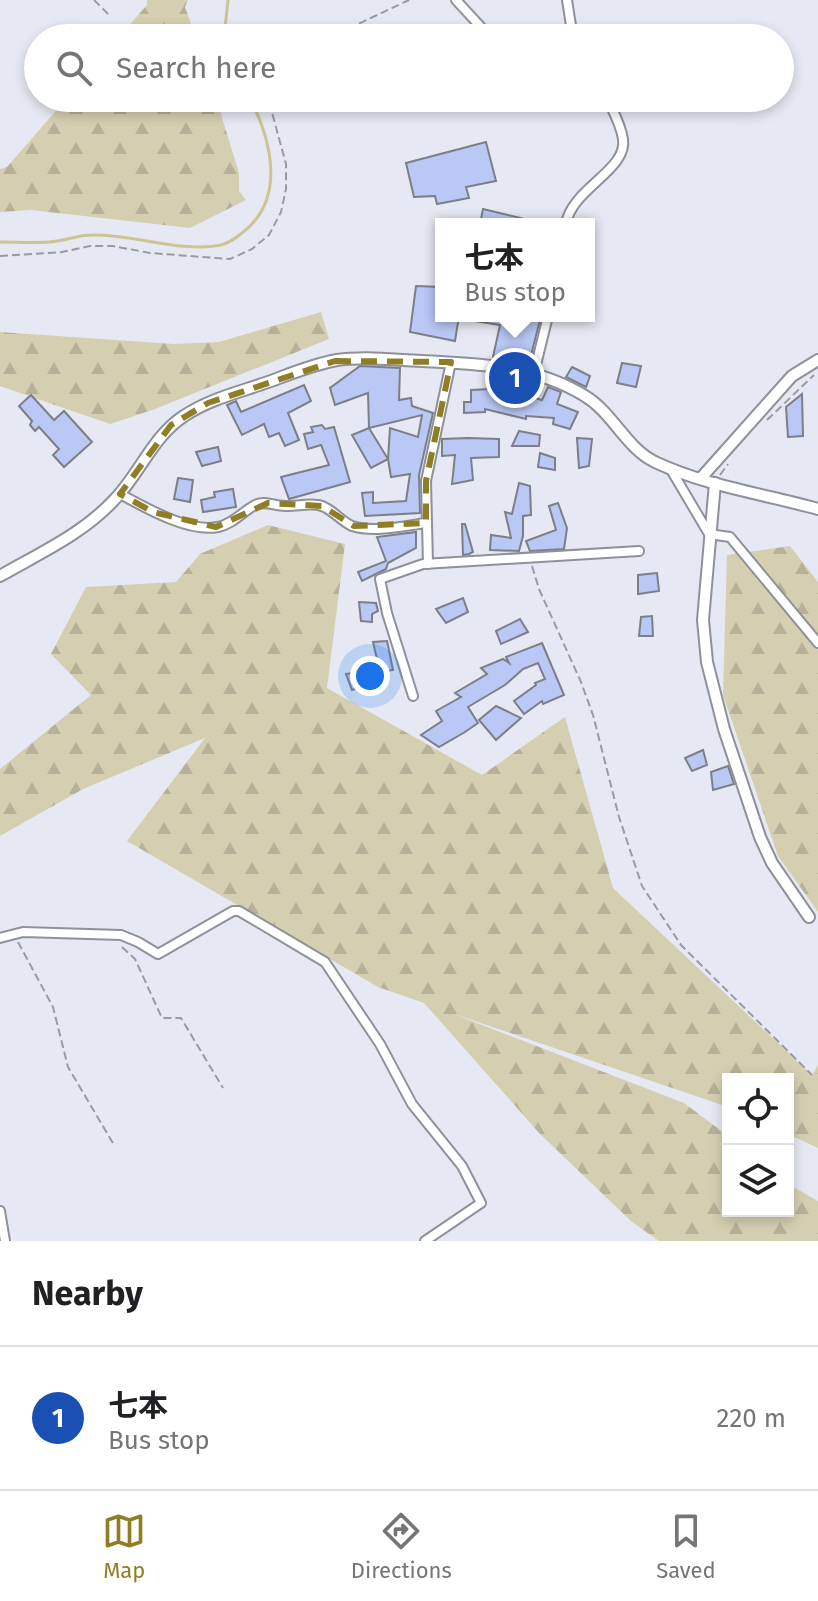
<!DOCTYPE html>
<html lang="en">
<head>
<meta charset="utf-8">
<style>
  :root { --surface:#fff; --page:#f2f2f2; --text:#202124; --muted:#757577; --line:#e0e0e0; --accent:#8f7e24 }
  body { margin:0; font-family:"Fira Sans","Noto Sans JP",sans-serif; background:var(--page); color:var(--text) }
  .controls { position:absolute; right:24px; bottom:24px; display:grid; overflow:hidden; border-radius:0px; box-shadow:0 4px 12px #0003 }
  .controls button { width:72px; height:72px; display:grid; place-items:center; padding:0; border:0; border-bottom:2px solid var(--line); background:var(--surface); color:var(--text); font:40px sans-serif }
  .you { position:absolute; left:370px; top:676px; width:28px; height:28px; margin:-20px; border:6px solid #fff; border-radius:50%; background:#1a73e8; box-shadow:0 0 0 12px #1a73e833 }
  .badge { display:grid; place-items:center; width:52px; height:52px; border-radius:50%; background:var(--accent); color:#fff; font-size:26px; font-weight:700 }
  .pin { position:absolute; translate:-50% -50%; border:4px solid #fff; box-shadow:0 2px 8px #0006 }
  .popup { position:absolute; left:435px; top:218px; width:160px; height:104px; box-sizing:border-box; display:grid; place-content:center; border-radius:0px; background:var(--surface); filter:drop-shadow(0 2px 6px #0005); font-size:26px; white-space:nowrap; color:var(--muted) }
  .popup b { font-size:30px; color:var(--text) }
  .popup::after { content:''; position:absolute; left:50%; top:100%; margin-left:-16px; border:16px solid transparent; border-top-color:var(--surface) }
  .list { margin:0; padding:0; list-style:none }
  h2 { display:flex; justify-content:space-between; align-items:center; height:104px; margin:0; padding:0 32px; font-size:34px }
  h2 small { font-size:26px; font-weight:400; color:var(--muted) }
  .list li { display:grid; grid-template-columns:52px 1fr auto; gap:24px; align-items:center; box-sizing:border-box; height:144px; padding:0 32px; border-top:2px solid var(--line) }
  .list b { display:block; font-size:30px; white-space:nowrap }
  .list p { margin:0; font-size:26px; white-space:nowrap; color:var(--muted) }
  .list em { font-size:26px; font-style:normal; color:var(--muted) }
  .icon { flex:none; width:44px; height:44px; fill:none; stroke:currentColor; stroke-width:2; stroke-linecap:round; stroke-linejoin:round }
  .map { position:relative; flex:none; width:818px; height:1241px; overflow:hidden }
  .search { position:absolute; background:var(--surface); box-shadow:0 4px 12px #0003; left:24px; right:24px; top:24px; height:88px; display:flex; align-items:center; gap:20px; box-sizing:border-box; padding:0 28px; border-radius:44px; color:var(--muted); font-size:30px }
  .sheet { height:248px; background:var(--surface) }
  nav { display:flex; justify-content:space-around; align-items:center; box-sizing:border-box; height:112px; border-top:2px solid var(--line); background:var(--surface); font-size:22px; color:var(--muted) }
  nav a { display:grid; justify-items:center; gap:4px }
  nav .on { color:var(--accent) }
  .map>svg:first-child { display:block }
</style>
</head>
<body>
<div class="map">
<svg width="818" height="1241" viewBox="0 0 818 1241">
  <defs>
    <pattern id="forest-firs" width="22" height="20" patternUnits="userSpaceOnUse" patternTransform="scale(2)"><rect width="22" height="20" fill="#d5cfb2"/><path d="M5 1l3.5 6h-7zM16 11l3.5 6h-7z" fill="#b7b199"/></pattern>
  </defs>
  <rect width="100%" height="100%" fill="#e6e9f3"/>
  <g fill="url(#forest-firs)">
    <polygon points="147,0 188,0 185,7 196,38 118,38 147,5"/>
    <polygon points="67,98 216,98 239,173 239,191 246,200 190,228 31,210 0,212 0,169 7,167"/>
    <polygon points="321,312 329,339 155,409 110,424 0,386 0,332 174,344 219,342"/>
    <polygon points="268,525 345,544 327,688 482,775 565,717 613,888 812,1075 818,1065 818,1148 788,1134 788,1079 728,1079 728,1107 451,1013 684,1103 724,1133 728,1130 728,1211 788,1211 788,1184 818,1201 818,1241 659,1241 632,1222 540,1134 424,1003 378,987 127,841 205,738 83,789 0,836 0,769 91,695 51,654 86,587 176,582 200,554"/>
    <polygon points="790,546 818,582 818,912 778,856 723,695 727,555"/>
  </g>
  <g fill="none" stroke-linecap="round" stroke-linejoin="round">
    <g stroke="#cdc493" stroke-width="3">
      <polyline points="224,38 228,0"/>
      <path d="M 0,242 C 16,242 33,243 49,242 C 64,241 78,235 92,235 C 133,234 181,253 221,245 C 229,243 236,238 242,233 C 287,199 271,140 250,98"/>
    </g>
  </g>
  <g fill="#b9c8f5" stroke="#7c7f87" stroke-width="2">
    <polygon points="486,142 496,181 466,187 469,198 437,204 435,196 414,197 406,163"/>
    <polygon points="483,209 533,221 533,224 480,224"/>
    <polygon points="416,286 441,287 441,316 459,316 455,341 410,332"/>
    <polygon points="474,316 502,316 520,322 521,316 541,316 529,363 493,357 500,325 474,321"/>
    <polygon points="622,363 641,366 636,387 617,383"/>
    <polygon points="360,366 400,368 399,400 411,398 412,406 433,413 419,475 420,513 365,516 362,493 373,492 373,503 406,501 410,474 391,477 388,459 390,428 418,437 422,415 369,428 368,393 335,405 330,388"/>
    <polygon points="572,367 590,376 586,387 566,377"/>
    <polygon points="304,385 311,401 288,413 299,440 285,446 279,433 269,437 264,424 242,435 227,405 236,401 241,412"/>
    <polygon points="492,386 542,400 548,387 561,392 557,404 578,412 570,429 553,424 554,418 526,416 526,419 485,409 485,412 464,413 464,402 471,402 471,390 491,389"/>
    <polygon points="802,394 803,436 788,437 786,407"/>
    <polygon points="31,395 54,420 64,411 92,442 64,467 53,455 59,449 39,427 35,431 30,425 32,421 19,406"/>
    <polygon points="322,425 325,429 334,427 350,482 289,499 281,477 329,465 321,445 308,449 304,434 313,432 311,427"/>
    <polygon points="369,428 388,459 371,468 352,435"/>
    <polygon points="519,431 540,435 539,446 512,446"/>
    <polygon points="468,438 499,439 499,457 471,458 473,480 452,484 455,455 442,456 442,439"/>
    <polygon points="577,438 592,439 589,466 579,468"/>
    <polygon points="218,447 221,461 202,466 196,452"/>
    <polygon points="540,453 555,458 555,470 538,467"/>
    <polygon points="178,478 193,480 190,502 174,499"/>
    <polygon points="519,483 530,486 531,515 523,516 523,536 519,551 490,550 491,535 511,538 505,512 512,514"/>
    <polygon points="233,489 236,507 203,512 201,500 215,497 214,492"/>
    <polygon points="558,503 567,528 564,549 530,551 526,541 556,530 549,506"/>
    <polygon points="462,524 465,524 473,552 469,554 463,555"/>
    <polygon points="416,532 416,548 388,563 386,569 362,581 358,572 386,561 377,537"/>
    <polygon points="657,573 659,591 638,594 638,575"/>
    <polygon points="463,598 468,612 446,623 436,609"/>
    <polygon points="359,602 376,603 378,611 372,614 372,622 361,621"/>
    <polygon points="652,616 653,636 639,636 641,617"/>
    <polygon points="520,619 528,632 501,644 496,631"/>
    <polygon points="387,641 393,670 380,672 373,642"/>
    <polygon points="542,643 564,695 543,704 542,701 524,714 514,701 536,685 535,683 545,679 538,663 523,669 505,685 468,707 478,723 465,732 439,747 421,735 442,721 436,711 461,697 455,693 487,674 481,668 503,659 509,663 506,657"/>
    <polygon points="376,669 379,682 352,690 346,674"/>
    <polygon points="496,706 521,718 496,740 479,720"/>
    <polygon points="703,750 707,765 692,771 685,758"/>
    <polygon points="728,766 734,784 713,790 711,772"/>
  </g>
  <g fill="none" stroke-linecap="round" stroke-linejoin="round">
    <g stroke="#8e9199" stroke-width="12">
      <g id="minor">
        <polyline points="456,0 491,38"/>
        <polyline points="567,0 573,38"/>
        <path d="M 566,224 C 571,189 628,170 623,139 C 621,125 613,111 607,98"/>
        <polyline points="534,373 548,316"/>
        <polyline points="670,468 709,534 730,537 818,643"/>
        <path d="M 120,494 C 144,507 189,533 218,527 C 233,524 242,512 255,505 C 265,500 274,506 285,506 C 296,507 311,502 322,506 C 333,510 341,521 352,526 C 375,533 403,526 426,523"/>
        <polyline points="428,564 426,481 451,362"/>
        <polyline points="413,696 387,613 380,579 423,564 639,551"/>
        <polyline points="0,938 23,932 121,935 138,942 158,954 233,911 239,911 325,962 380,1044 412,1104 462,1166 481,1203 425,1241"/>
        <polyline points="0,1211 5,1241"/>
      </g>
    </g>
    <g stroke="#8e9199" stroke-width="14">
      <g id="tertiary">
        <polyline points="701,478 792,376 818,360"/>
        <polyline points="715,483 703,620 707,662 724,729 760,837 772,863 809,917"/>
        <path d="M 0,576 C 40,553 83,534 115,499 C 140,473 153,436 184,416 C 209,399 240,392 268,382 C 290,374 314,364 337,360 C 365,356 394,360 422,361 C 479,364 535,365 585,396 C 613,413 626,448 655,462 C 706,486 764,494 818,509"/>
      </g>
    </g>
    <g stroke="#999ba2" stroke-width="2" stroke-dasharray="8 4" stroke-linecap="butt">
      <polyline points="94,0 109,15"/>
      <polyline points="340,38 356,25 409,0"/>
      <polyline points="0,256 62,252 90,246 113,246 150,253 230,259 252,249 269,235 281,212 286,189 286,164 268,98"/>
      <polyline points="767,420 814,375"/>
      <polyline points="720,475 728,464"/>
      <polyline points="532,566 539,589 581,682 593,715 619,817 642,886 681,945 812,1075"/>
      <polyline points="18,942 53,1007 68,1067 114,1145"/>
      <polyline points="122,947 135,959 162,1018 181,1018 223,1088"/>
    </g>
    <use href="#minor" stroke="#fff" stroke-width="8"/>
    <use href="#tertiary" stroke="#fff" stroke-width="10"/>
  </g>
  <path fill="none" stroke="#8f7e24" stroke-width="6" stroke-dasharray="16 10" stroke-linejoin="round" d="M 335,361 L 451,362 L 426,481 L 426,523 L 354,526 L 322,506 L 268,503 L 216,527 L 153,512 L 120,494 L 171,425 L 208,403 Z"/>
</svg>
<div class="controls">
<button><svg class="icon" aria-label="locate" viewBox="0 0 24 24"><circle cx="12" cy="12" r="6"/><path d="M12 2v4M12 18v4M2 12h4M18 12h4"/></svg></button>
<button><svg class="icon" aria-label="layers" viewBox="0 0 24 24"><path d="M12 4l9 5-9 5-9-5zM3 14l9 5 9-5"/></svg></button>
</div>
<div class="you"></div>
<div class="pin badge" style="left:515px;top:378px;background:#1a4fb4">1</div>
<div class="popup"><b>七本</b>Bus stop</div>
<div class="search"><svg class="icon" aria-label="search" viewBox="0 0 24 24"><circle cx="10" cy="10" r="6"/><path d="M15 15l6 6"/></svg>Search here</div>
</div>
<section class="sheet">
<h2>Nearby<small></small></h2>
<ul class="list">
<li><span class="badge" style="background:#1a4fb4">1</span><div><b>七本</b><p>Bus stop</p></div><em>220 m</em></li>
</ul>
</section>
<nav>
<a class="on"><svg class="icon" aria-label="map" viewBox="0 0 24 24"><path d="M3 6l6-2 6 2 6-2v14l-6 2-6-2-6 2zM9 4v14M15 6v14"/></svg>Map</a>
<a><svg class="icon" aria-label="directions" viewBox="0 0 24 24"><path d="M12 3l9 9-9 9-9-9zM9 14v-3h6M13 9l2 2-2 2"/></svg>Directions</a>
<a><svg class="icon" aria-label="saved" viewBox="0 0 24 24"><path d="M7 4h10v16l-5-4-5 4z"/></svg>Saved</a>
</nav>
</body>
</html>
